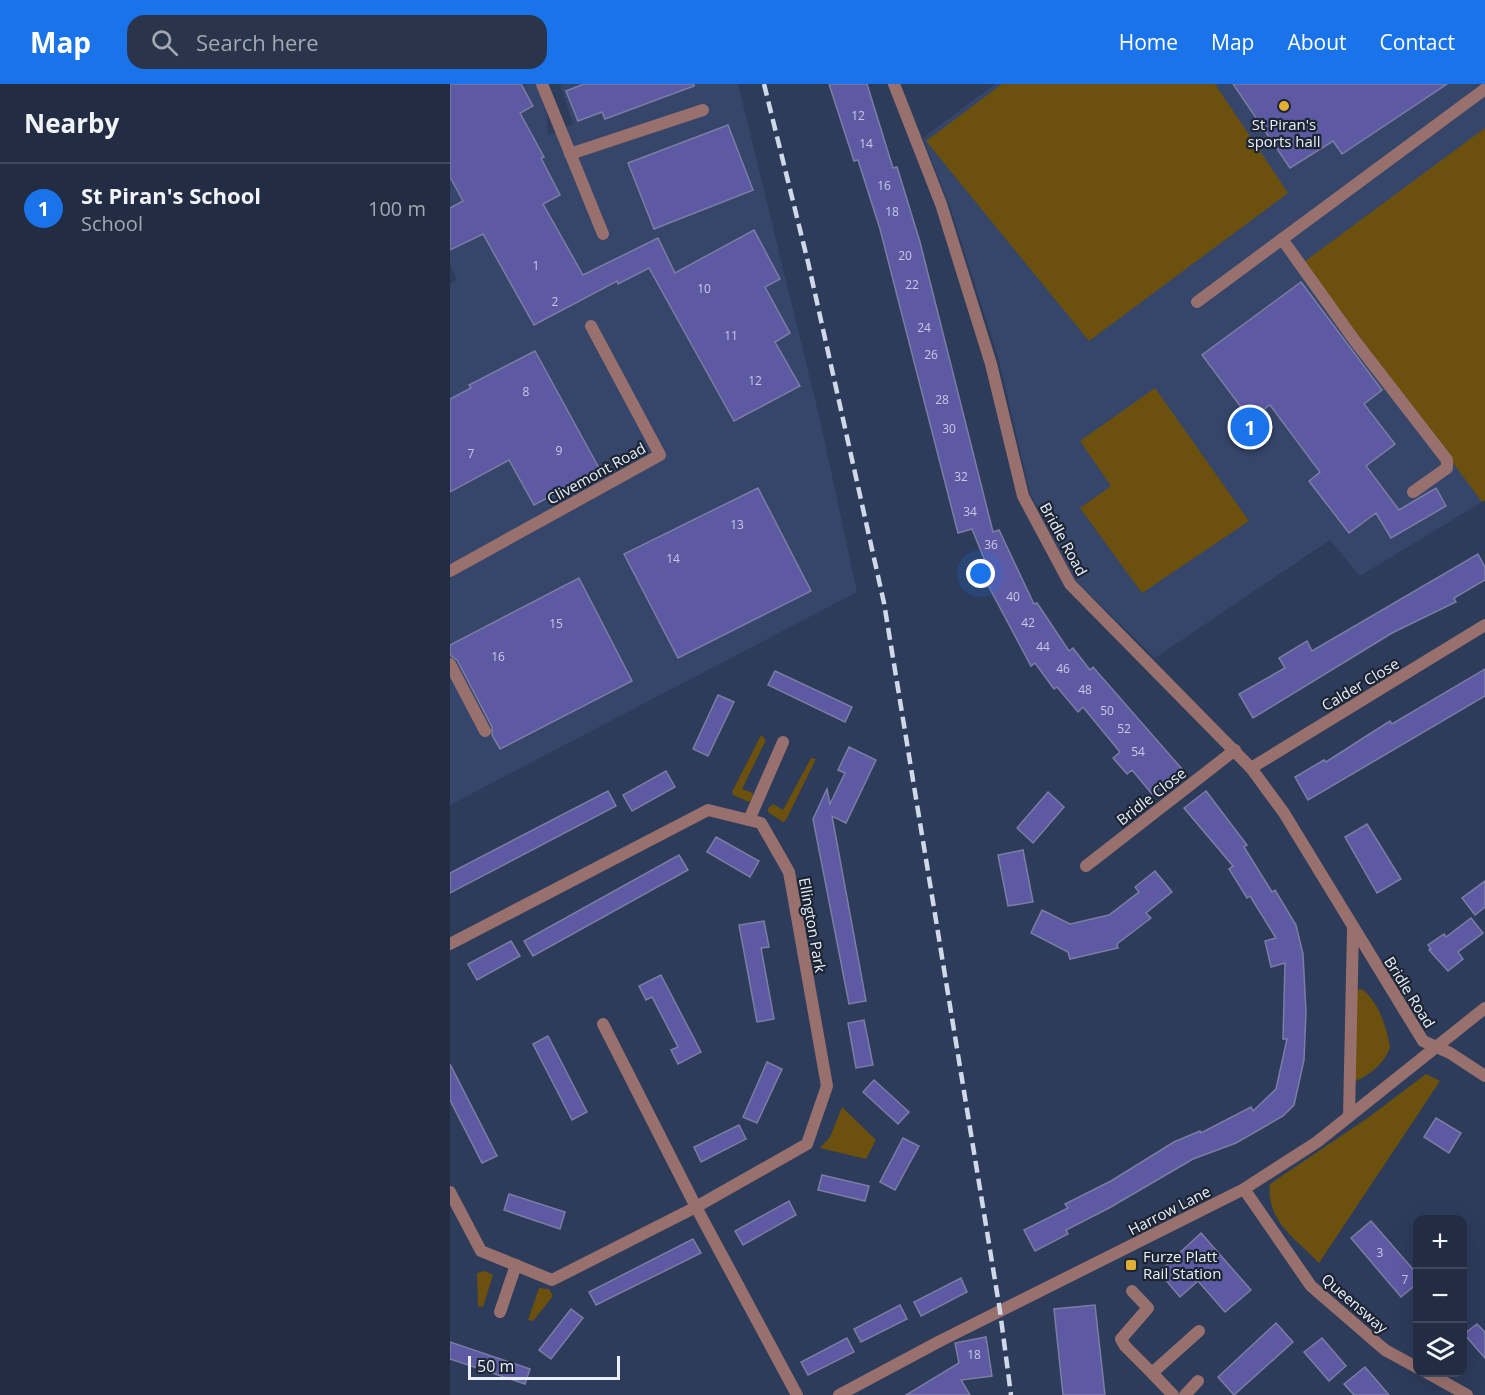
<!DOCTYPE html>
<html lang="en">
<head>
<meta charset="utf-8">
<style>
  :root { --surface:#222d44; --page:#2a354b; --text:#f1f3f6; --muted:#a2a8b2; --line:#3f495d; --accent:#1a73e8 }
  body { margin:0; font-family:"Open Sans",sans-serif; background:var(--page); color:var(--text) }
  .controls { position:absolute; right:18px; bottom:18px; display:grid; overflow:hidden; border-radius:12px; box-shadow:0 6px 24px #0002 }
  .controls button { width:54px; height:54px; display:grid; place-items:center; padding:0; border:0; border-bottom:2px solid var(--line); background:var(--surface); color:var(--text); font:30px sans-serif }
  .scale { position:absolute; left:18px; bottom:15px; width:152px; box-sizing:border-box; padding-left:6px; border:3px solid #eaf0fc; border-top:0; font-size:16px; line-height:21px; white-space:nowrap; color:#eaf0fc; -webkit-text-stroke:4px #1d2432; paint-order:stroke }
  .you { position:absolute; left:531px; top:490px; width:21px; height:21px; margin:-15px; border:4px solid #fff; border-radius:50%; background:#1a73e8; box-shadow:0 0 0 9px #1a73e833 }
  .badge { display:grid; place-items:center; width:39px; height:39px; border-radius:50%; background:var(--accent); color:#fff; font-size:20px; font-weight:700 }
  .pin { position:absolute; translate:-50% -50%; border:3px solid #fff; box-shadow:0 2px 6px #0006 }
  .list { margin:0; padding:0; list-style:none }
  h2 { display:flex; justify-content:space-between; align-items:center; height:78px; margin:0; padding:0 24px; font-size:26px }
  h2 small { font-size:20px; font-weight:400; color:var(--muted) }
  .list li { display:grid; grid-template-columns:39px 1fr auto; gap:18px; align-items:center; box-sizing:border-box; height:90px; padding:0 24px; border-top:2px solid var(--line) }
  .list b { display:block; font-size:22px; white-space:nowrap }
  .list p { margin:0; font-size:20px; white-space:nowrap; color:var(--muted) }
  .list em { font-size:20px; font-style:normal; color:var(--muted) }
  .icon { flex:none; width:33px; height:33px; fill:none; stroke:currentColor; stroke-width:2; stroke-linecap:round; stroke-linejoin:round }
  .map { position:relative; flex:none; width:1035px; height:1311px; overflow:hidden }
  header { display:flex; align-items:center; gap:36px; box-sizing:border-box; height:84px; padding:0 30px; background:var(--accent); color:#fff }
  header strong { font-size:28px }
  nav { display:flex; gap:33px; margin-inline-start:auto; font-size:21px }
  .search { width:420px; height:54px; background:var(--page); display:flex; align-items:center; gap:15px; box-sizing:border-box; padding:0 21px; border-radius:18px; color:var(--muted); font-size:22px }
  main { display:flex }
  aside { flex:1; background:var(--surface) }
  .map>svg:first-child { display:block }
</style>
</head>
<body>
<header>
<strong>Map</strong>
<div class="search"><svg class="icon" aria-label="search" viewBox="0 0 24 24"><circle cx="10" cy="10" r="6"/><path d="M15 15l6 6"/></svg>Search here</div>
<nav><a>Home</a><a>Map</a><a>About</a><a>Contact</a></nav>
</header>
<main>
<aside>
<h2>Nearby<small></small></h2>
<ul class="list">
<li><span class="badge">1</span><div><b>St Piran's School</b><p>School</p></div><em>100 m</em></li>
</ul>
</aside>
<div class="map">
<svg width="1035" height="1311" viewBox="0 0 1035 1311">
  <rect width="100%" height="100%" fill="#2d3c5b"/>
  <g fill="#36466b">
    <polygon points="0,0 88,0 96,21 98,51 123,40 110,0 288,0 370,336 407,508 0,721 0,200 7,195 0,181"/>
    <polygon points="545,0 1035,0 1035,416 910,492 880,456 705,574 625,496 580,409 549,276 500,123 473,54"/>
  </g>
  <g fill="#6b500e">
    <polygon points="552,0 765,0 838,109 639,257 476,57"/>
    <polygon points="1035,44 1035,416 1032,418 854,178"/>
    <polygon points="705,304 799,437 692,509 630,424 661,402 630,357"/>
    <polygon points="311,651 316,656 292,705 303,709 302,715 299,718 283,711 282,708"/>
    <polygon points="361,674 366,675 336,736 333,738 318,728 318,724 323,720 333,726"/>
    <path d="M 912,905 C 929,919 936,941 940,963 C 936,978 917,994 902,998 L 904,907 Z"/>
    <path d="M 976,990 L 990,997 L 869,1179 C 845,1154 816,1137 820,1100 L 919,1033 Z"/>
    <polygon points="392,1023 426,1056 416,1075 370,1064 380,1053"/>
    <polygon points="35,1187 43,1191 33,1223 28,1222 27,1189"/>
    <polygon points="89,1204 99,1205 103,1212 83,1237 78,1236"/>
  </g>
  <g fill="#5d59a3" stroke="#7c7da3" stroke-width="1.5">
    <polygon points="0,0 71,0 83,22 70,29 94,73 91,74 110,111 93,120 133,191 208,154 225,189 304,146 330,195 315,203 340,249 325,258 350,302 284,337 199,184 168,200 167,197 84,241 33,150 0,166 0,124 13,117 0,93"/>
    <polygon points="134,0 244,0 244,2 155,35 152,28 128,37 116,7"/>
    <polygon points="379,0 417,0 443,84 447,83 470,158 543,448 549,446 584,520 587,519 619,567 623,564 640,586 643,583 732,685 702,710 682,686 677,690 663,674 670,668 633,623 628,628 607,603 604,605 585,579 581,582 530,486 537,482 522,445 508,449 430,145 408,76 404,77"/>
    <polygon points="783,0 997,0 892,70 883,57 840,84"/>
    <polygon points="278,41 303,106 204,145 178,79"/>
    <polygon points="851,198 932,306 914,320 945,360 916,382 949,426 986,404 996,422 941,454 926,429 899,449 859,397 870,388 820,321 800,335 752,271"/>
    <polygon points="85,267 150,386 84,421 59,376 0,408 0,315 21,304 19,301"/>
    <polygon points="308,404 361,507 228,574 174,470"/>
    <polygon points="1028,470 1035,483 1035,496 1004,514 1006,518 942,549 803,634 789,610 835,584 829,574 857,557 862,567"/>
    <polygon points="129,494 182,597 50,665 42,651 42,643 7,576 0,571 0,561"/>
    <polygon points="1035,585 1035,612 858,716 845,693 874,676 876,678 918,651 940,637 942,640"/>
    <polygon points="325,587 402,623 395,638 318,601"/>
    <polygon points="268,611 284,618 258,672 243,665"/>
    <polygon points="399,663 426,676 396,739 382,732 416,917 399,920 363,735 377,705 380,720 395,689 388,686"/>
    <polygon points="216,687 225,703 182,727 173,711"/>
    <polygon points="158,707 166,722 0,809 0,789"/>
    <polygon points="756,707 797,761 794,763 822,808 825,806 846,841 853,870 856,928 854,976 844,1021 833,1032 786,1059 743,1075 659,1124 616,1146 618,1150 585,1167 574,1146 618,1124 615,1120 661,1097 724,1058 750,1047 751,1049 801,1023 803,1027 826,1005 837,955 833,955 835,879 821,883 815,857 826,854 800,812 797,814 779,785 783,782 734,724"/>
    <polygon points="598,708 614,723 583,759 567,744"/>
    <polygon points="917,740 951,795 927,809 895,753"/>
    <polygon points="266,753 309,777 300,793 257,768"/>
    <polygon points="573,766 583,818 558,822 548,771"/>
    <polygon points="229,771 238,786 83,872 74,857"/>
    <polygon points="705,787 722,808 696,829 701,834 667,860 668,864 620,875 618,868 581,849 592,826 620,840 659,831 689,808 685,803"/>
    <polygon points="1035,797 1035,823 1025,831 1012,814"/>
    <polygon points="1021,834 1033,849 1008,868 1013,875 998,887 979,866 981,865 978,861 994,850 996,853"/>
    <polygon points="314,837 319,863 311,864 324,935 307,938 289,841"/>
    <polygon points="61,857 70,872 27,896 18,880"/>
    <polygon points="211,891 251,968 228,980 221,966 228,963 202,913 196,916 189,902"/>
    <polygon points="414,936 423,981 406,984 398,939"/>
    <polygon points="98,952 137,1028 122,1036 83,960"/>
    <polygon points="317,978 332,985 307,1039 293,1033"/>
    <polygon points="0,980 47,1072 32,1079 0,1016"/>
    <polygon points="424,996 459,1028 448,1040 413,1008"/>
    <polygon points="986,1034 1011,1049 999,1069 974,1053"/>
    <polygon points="289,1041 296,1055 251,1078 244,1063"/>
    <polygon points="453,1054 469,1062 445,1106 430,1098"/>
    <polygon points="372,1091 419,1102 415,1117 368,1106"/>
    <polygon points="59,1110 115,1128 110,1145 54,1126"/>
    <polygon points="339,1117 346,1131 293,1161 285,1147"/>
    <polygon points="921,1137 968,1191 968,1199 951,1213 901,1154"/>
    <polygon points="751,1149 801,1206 775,1228 748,1197 730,1213 709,1188"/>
    <polygon points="243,1155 251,1169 146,1221 139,1208"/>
    <polygon points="511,1194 517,1208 471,1232 464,1218"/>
    <polygon points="450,1221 457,1235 411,1258 404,1245"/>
    <polygon points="645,1221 655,1311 613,1311 604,1225"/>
    <polygon points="121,1225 133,1234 101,1275 89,1266"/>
    <polygon points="826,1239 843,1258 784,1311 768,1293"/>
    <polygon points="1027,1240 1035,1248 1035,1274 1014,1250"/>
    <polygon points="536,1253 542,1292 511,1296 520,1311 456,1311 509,1279 505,1259"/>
    <polygon points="397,1254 404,1268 358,1291 351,1278"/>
    <polygon points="872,1254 896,1282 879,1297 854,1268"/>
    <polygon points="0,1258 80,1285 75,1300 0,1275"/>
    <polygon points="915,1283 939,1311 904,1311 894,1300"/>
  </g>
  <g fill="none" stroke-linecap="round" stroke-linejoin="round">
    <g stroke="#98706d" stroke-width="12">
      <polyline points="92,0 153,150"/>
      <polyline points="120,70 253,26"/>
      <polyline points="832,155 905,257 997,376 997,384 963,408"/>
      <polyline points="747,218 1035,5"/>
      <polyline points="0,487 210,371 141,242"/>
      <polyline points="0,580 35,647"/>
      <polyline points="299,736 333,658"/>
      <polyline points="682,1207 698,1224 671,1255 675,1262 702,1289"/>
      <polyline points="723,1311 702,1289 749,1247"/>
      <polyline points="735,1311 748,1297"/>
    </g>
    <g stroke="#98706d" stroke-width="12">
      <polyline points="444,0 491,120 541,280 573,412 620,500 801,684 834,729 973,957 1000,969 1035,992"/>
      <polyline points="801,684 1035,541"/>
      <polyline points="636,782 785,666"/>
      <polyline points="0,860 258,726 311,739 339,788 377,1002 357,1060 246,1123 102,1196 31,1167 0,1108"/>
      <polyline points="153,940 246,1123 347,1311"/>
      <polyline points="899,1032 903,845"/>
      <polyline points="794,1105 861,1202 935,1266 968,1284"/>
      <polyline points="50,1228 66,1181"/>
      <polyline points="976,1288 1017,1311"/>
      <polyline points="389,1311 490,1257 794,1105 867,1058 1035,924"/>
    </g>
    <polyline stroke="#d1d8e7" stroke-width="4.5" stroke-dasharray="12 6" stroke-linecap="butt" points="314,0 358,178 434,519 550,1227 561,1311"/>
  </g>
  <g fill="#e2ae34" stroke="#1d2432" stroke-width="2">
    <circle cx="834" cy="22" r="6"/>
    <rect x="675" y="1175" width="12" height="12" rx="3"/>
  </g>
  <g text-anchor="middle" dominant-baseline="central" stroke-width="4.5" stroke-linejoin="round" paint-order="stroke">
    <g font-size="12" fill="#c7cae6">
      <text x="408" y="31">12</text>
      <text x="416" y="59">14</text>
      <text x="434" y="101">16</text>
      <text x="442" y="127">18</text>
      <text x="455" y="171">20</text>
      <text x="86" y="181">1</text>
      <text x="462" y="200">22</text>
      <text x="254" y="204">10</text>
      <text x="105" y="217">2</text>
      <text x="474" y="243">24</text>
      <text x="281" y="251">11</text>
      <text x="481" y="270">26</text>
      <text x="305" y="296">12</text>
      <text x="76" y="307">8</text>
      <text x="492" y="315">28</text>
      <text x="499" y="344">30</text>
      <text x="109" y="366">9</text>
      <text x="21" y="369">7</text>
      <text x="511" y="392">32</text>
      <text x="520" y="427">34</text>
      <text x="287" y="440">13</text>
      <text x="541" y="460">36</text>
      <text x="223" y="474">14</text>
      <text x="563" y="512">40</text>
      <text x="578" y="538">42</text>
      <text x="106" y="539">15</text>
      <text x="593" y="562">44</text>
      <text x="48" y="572">16</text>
      <text x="613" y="584">46</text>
      <text x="635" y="605">48</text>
      <text x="657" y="626">50</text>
      <text x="674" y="644">52</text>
      <text x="688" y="667">54</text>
      <text x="930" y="1168">3</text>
      <text x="955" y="1195">7</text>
      <text x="524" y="1270">18</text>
    </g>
    <g font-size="15" fill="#eaf0fc" stroke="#1d2432">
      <text x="834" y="40">St Piran's<tspan x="834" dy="17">sports hall</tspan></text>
      <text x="693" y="1172" text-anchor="start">Furze Platt<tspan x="693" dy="17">Rail Station</tspan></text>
    </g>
    <g font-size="15" fill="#eaf0fc" stroke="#1d2432">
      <text transform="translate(146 389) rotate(-29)">Clivemont Road</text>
      <text transform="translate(614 455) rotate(61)">Bridle Road</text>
      <text transform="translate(910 600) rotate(-31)">Calder Close</text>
      <text transform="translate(701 712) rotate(-38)">Bridle Close</text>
      <text transform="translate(363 841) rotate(80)">Ellington Park</text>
      <text transform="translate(960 908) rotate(58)">Bridle Road</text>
      <text transform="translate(719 1126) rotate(-27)">Harrow Lane</text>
      <text transform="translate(905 1219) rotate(41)">Queensway</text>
    </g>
  </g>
</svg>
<div class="controls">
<button>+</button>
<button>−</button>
<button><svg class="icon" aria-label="layers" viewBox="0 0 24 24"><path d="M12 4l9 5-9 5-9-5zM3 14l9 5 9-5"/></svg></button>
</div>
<div class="scale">50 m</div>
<div class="you"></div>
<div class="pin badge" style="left:800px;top:343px">1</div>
</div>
</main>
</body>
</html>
